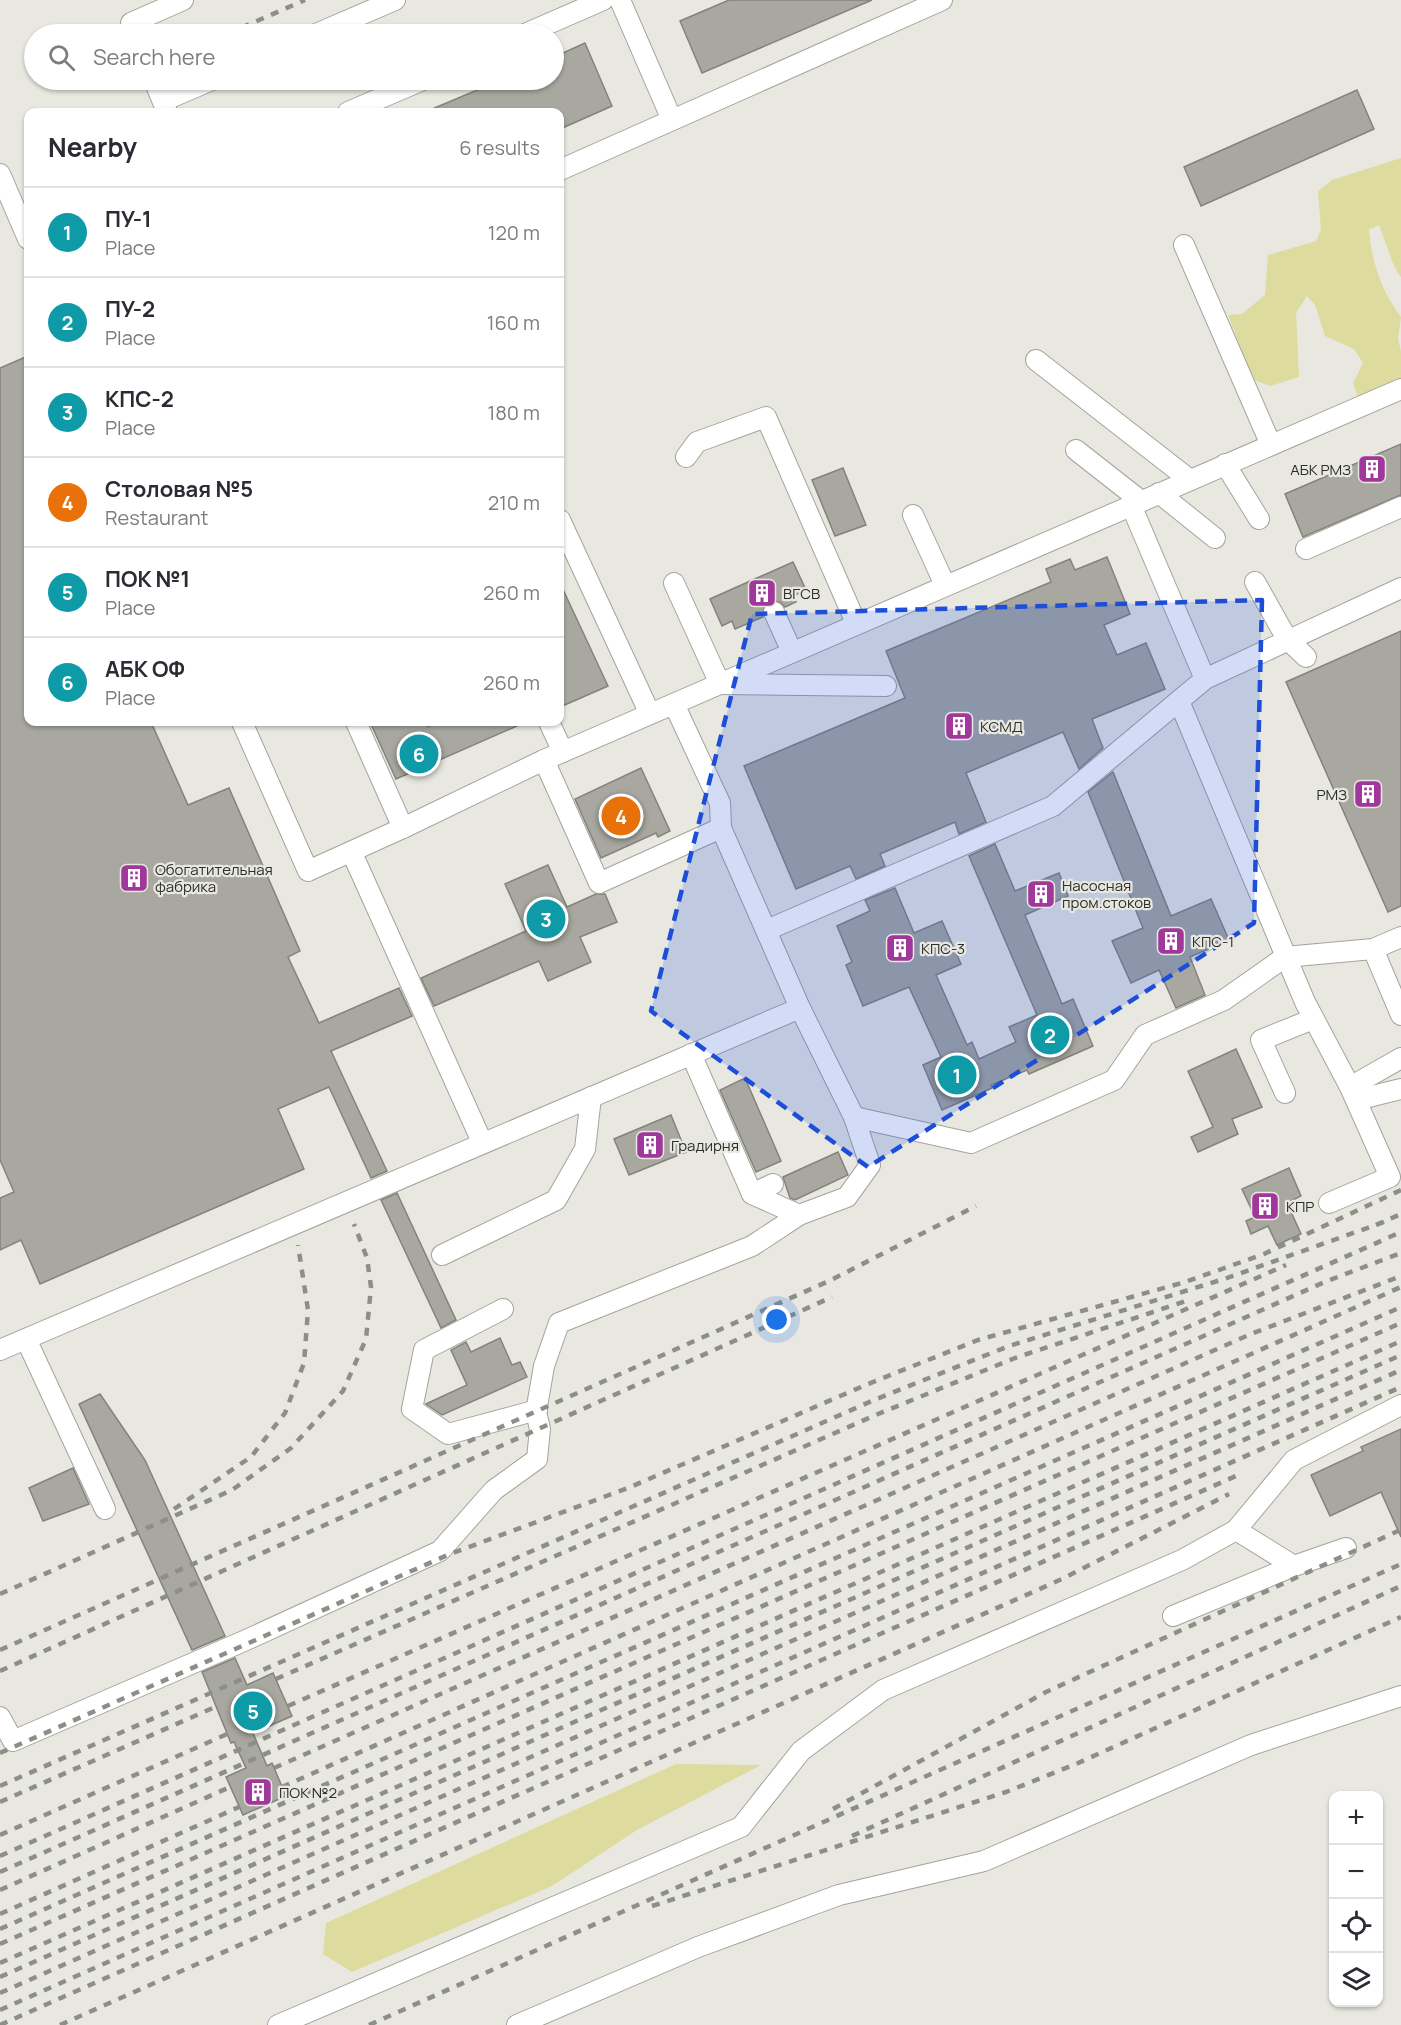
<!DOCTYPE html>
<html lang="en">
<head>
<meta charset="utf-8">
<style>
  :root { --surface:#fff; --page:#f7f7f7; --text:#2b2b33; --muted:#7c7c81; --line:#e1e1e2; --accent:#b45309 }
  body { margin:0; font-family:Manrope,sans-serif; background:var(--page); color:var(--text) }
  .controls { position:absolute; right:18px; bottom:18px; display:grid; overflow:hidden; border-radius:12px; box-shadow:0 2px 4px #0004 }
  .controls button { width:54px; height:54px; display:grid; place-items:center; padding:0; border:0; border-bottom:2px solid var(--line); background:var(--surface); color:var(--text); font:30px sans-serif }
  .you { position:absolute; left:777px; top:1320px; width:21px; height:21px; margin:-15px; border:4px solid #fff; border-radius:50%; background:#1a73e8; box-shadow:0 0 0 9px #1a73e833 }
  .badge { display:grid; place-items:center; width:39px; height:39px; border-radius:50%; background:var(--accent); color:#fff; font-size:20px; font-weight:700 }
  .pin { position:absolute; translate:-50% -50%; border:3px solid #fff; box-shadow:0 2px 6px #0006 }
  .list { margin:0; padding:0; list-style:none }
  h2 { display:flex; justify-content:space-between; align-items:center; height:78px; margin:0; padding:0 24px; font-size:26px }
  h2 small { font-size:20px; font-weight:400; color:var(--muted) }
  .list li { display:grid; grid-template-columns:39px 1fr auto; gap:18px; align-items:center; box-sizing:border-box; height:90px; padding:0 24px; border-top:2px solid var(--line) }
  .list b { display:block; font-size:22px; white-space:nowrap }
  .list p { margin:0; font-size:20px; white-space:nowrap; color:var(--muted) }
  .list em { font-size:20px; font-style:normal; color:var(--muted) }
  .icon { flex:none; width:33px; height:33px; fill:none; stroke:currentColor; stroke-width:2; stroke-linecap:round; stroke-linejoin:round }
  .map { position:relative; flex:none; width:1401px; height:2025px; overflow:hidden }
  .search { position:absolute; background:var(--surface); box-shadow:0 2px 4px #0004; left:24px; top:24px; width:540px; height:66px; display:flex; align-items:center; gap:15px; box-sizing:border-box; padding:0 21px; border-radius:33px; color:var(--muted); font-size:22px }
  .panel { position:absolute; background:var(--surface); box-shadow:0 2px 4px #0004; left:24px; top:108px; width:540px; height:618px; border-radius:12px }
  .map>svg:first-child { display:block }
</style>
</head>
<body>
<div class="map">
<svg width="1401" height="2025" viewBox="0 0 1401 2025">
  <rect width="100%" height="100%" fill="#e8e8e1"/>
  <g fill="#dedb9f">
    <path d="M 1401,158 L 1401,277 C 1393,269 1385,239 1379,225 L 1369,230 C 1372,263 1381,290 1401,317 L 1398,338 L 1401,352 L 1401,382 L 1358,397 L 1353,383 L 1363,363 L 1354,349 L 1325,336 L 1315,305 L 1307,296 L 1296,313 L 1299,377 L 1270,386 L 1252,379 L 1228,315 L 1242,314 L 1265,295 L 1268,255 L 1316,241 L 1321,230 L 1318,191 L 1332,180 Z"/>
    <polygon points="676,1764 761,1765 637,1830 552,1886 352,1972 323,1954 326,1923"/>
  </g>
  <g fill="#a8a8a1" stroke="#83837c" stroke-width="1.5">
    <polygon points="729,0 872,0 702,73 680,21"/>
    <polygon points="585,43 612,106 560,129 560,112 425,112 501,80 554,80 554,57"/>
    <polygon points="1357,90 1374,129 1201,206 1184,167"/>
    <polygon points="28,356 28,722 151,722 188,805 229,788 300,951 288,957 319,1023 399,988 412,1016 331,1051 387,1171 371,1178 329,1087 278,1109 304,1169 40,1284 21,1240 0,1250 0,1198 14,1192 0,1160 0,368"/>
    <polygon points="1401,444 1401,495 1303,537 1285,494"/>
    <polygon points="843,468 866,525 835,536 812,480"/>
    <polygon points="1107,557 1130,614 1104,625 1117,655 1146,643 1165,689 1092,719 1103,748 1079,769 1063,732 966,773 986,822 959,834 955,822 880,854 885,866 856,879 850,866 796,889 744,766 905,698 886,651 1051,582 1046,569 1070,559 1075,570"/>
    <polygon points="793,562 806,590 793,596 796,602 785,607 780,602 770,601 764,606 763,617 735,629 732,621 722,626 710,599"/>
    <polygon points="560,583 608,686 560,707"/>
    <polygon points="1401,631 1401,906 1388,912 1286,682"/>
    <polygon points="370,722 425,722 428,727 439,722 526,722 396,779"/>
    <polygon points="641,768 670,831 658,837 656,833 601,858 575,799"/>
    <polygon points="1113,772 1171,916 1211,899 1229,940 1190,957 1205,995 1176,1008 1159,970 1131,983 1112,941 1143,928 1088,792"/>
    <polygon points="995,844 1015,891 1059,873 1068,896 1025,915 1062,1004 1073,999 1093,1046 1029,1074 1027,1070 991,1085 992,1088 942,1110 923,1065 941,1057 909,987 863,1006 846,965 852,962 837,926 870,911 865,900 895,888 914,933 942,921 961,964 936,975 967,1045 972,1042 979,1059 1016,1042 1009,1027 1037,1015 969,856"/>
    <polygon points="548,865 567,907 596,894 605,894 617,922 580,937 591,962 548,981 539,961 434,1006 421,978 526,931 505,884"/>
    <polygon points="1236,1049 1262,1107 1232,1119 1238,1134 1198,1152 1191,1137 1213,1127 1188,1071"/>
    <polygon points="745,1078 781,1161 756,1172 720,1090"/>
    <polygon points="671,1115 686,1152 629,1175 614,1139"/>
    <polygon points="838,1152 848,1175 795,1200 790,1198 783,1177"/>
    <polygon points="1289,1168 1301,1196 1287,1203 1301,1234 1277,1245 1268,1226 1251,1234 1246,1221 1255,1217 1242,1189"/>
    <polygon points="397,1193 456,1320 441,1328 381,1200"/>
    <polygon points="500,1338 512,1365 520,1362 527,1377 442,1415 426,1404 467,1385 451,1350 466,1342 471,1352"/>
    <polygon points="100,1394 145,1460 225,1636 192,1650 79,1404"/>
    <polygon points="1401,1429 1401,1537 1381,1492 1330,1516 1311,1475 1363,1451 1361,1447"/>
    <polygon points="73,1468 89,1504 43,1521 29,1488"/>
    <polygon points="235,1658 247,1685 273,1673 292,1716 253,1733 267,1766 272,1763 286,1796 243,1815 226,1777 246,1768 234,1742 231,1743 202,1672"/>
  </g>
  <g fill="none" stroke-linecap="round" stroke-linejoin="round">
    <g stroke="#a4a39c" stroke-width="22">
      <g id="minor">
        <polyline points="620,0 672,120"/>
        <polyline points="136,34 131,23 183,0"/>
        <polyline points="316,34 395,0"/>
        <polyline points="525,34 603,0"/>
        <polyline points="154,80 167,112"/>
        <polyline points="163,101 212,80"/>
        <polyline points="348,112 423,80"/>
        <polyline points="560,170 942,0"/>
        <polyline points="0,174 28,239"/>
        <polyline points="1184,245 1271,445"/>
        <polyline points="1036,360 1190,480"/>
        <polyline points="1076,450 1141,501"/>
        <polyline points="686,457 697,442 766,417 856,623"/>
        <polyline points="1225,464 1259,519"/>
        <polyline points="1159,493 1215,538"/>
        <polyline points="913,515 945,585"/>
        <polyline points="560,520 650,714"/>
        <polyline points="1306,549 1401,507"/>
        <polyline points="1255,582 1287,639 1306,657"/>
        <polyline points="674,583 720,684 886,686"/>
        <polyline points="774,612 792,652"/>
        <polyline points="1205,679 1401,588"/>
        <polyline points="1179,701 1305,1002 1350,1087 1390,1177 1329,1203"/>
        <polyline points="674,704 720,803 721,828 800,1008 854,1117 870,1165 847,1197 799,1215 752,1194"/>
        <polyline points="242,722 308,871 403,828"/>
        <polyline points="356,722 403,828 544,760 1401,389"/>
        <polyline points="549,722 563,752"/>
        <polyline points="544,760 599,883 721,828"/>
        <polyline points="352,853 482,1142"/>
        <polyline points="767,930 1053,806 1205,679 1131,505"/>
        <polyline points="1373,949 1401,1015"/>
        <polyline points="691,1054 752,1194 773,1184"/>
        <polyline points="1350,1087 1401,1058"/>
        <polyline points="1285,1093 1261,1040 1313,1019"/>
        <polyline points="1356,1100 1401,1089"/>
        <polyline points="854,1117 971,1143 1114,1080 1145,1035 1224,1000 1285,957 1373,949 1401,937"/>
        <polyline points="442,1255 556,1200 585,1149 591,1097"/>
        <polyline points="503,1309 424,1350 412,1409 448,1434 537,1410"/>
        <polyline points="26,1339 105,1509"/>
        <polyline points="0,1350 800,1008"/>
        <polyline points="1236,1530 1294,1460 1401,1405"/>
        <polyline points="1173,1616 1294,1566"/>
        <polyline points="0,1717 13,1741 244,1641 440,1551 494,1490 537,1459 540,1429 536,1412 544,1366 559,1323 752,1246 799,1215"/>
        <polyline points="278,2025 741,1827 801,1751 883,1690 1182,1560 1236,1530 1294,1566 1346,1548"/>
        <polyline points="517,2025 698,1947 839,1895 984,1861 1251,1745 1401,1696"/>
      </g>
    </g>
    <use href="#minor" stroke="#fff" stroke-width="20"/>
    <g stroke="#8e8e89" stroke-width="4.5" stroke-dasharray="8 8" stroke-linecap="butt">
      <polyline points="227,34 305,0"/>
      <polyline points="1376,1225 1401,1214"/>
      <polyline points="174,1509 251,1457 285,1413 304,1363 308,1310 298,1245"/>
      <polyline points="0,1594 232,1490 291,1448 343,1391 366,1339 371,1287 367,1258 354,1224"/>
      <polyline points="0,1650 829,1281 976,1206"/>
      <polyline points="0,1671 832,1297"/>
      <polyline points="276,1679 878,1414 1015,1358 1189,1300"/>
      <polyline points="288,1706 1286,1265"/>
      <polyline points="0,1753 450,1554 628,1488 868,1384 978,1340 1185,1282 1264,1254 1401,1190"/>
      <polyline points="274,1768 1251,1334 1401,1276"/>
      <polyline points="0,1786 874,1400 1009,1346 1227,1278 1384,1222"/>
      <polyline points="282,1787 1401,1287"/>
      <polyline points="0,1802 215,1707"/>
      <polyline points="833,1809 1046,1692 1398,1531"/>
      <polyline points="0,1835 227,1734"/>
      <polyline points="852,1836 1401,1586"/>
      <polyline points="0,1856 1401,1232"/>
      <polyline points="0,1872 1327,1281 1401,1253"/>
      <polyline points="0,1890 230,1787"/>
      <polyline points="652,1906 1006,1792 1076,1764 1401,1617"/>
      <polyline points="0,1914 239,1807"/>
      <polyline points="0,1929 1401,1307"/>
      <polyline points="0,1944 1401,1323"/>
      <polyline points="0,1963 1401,1341"/>
      <polyline points="0,1977 1401,1355"/>
      <polyline points="0,1993 1401,1370"/>
      <polyline points="0,2010 1401,1387"/>
      <polyline points="0,2025 1236,1476"/>
      <polyline points="60,2025 1062,1579 1229,1494"/>
      <polyline points="369,2025 1401,1564"/>
    </g>
  </g>
  <path fill="#1d4ed8" fill-opacity="0.2" stroke="#1d4ed8" stroke-width="4.5" stroke-dasharray="12 8" stroke-linejoin="round" d="M 1262,600 L 1254,923 L 868,1167 L 651,1011 L 752,614 Z"/>
  <defs>
    <g id="building-square" transform="scale(1.5)"><rect x="-9" y="-9" width="18" height="18" rx="4" fill="#a0379a" stroke="#e8e8e1"/><path d="M-4-6H4V6H1V3H-1V6H-4ZM-2.5-4.3h1.7v1.8h-1.7ZM.8-4.3h1.7v1.8H.8ZM-2.5-1h1.7V.8h-1.7ZM.8-1h1.7V.8H.8Z" fill="#fff"/></g>
  </defs>
  <g fill-rule="evenodd">
    <use href="#building-square" x="1372" y="469"/>
    <use href="#building-square" x="762" y="593"/>
    <use href="#building-square" x="959" y="726"/>
    <use href="#building-square" x="1368" y="794"/>
    <use href="#building-square" x="134" y="878"/>
    <use href="#building-square" x="1041" y="894"/>
    <use href="#building-square" x="1171" y="941"/>
    <use href="#building-square" x="900" y="948"/>
    <use href="#building-square" x="650" y="1145"/>
    <use href="#building-square" x="1265" y="1206"/>
    <use href="#building-square" x="258" y="1792"/>
  </g>
  <g text-anchor="middle" dominant-baseline="central" stroke-width="4.5" stroke-linejoin="round" paint-order="stroke">
    <g font-size="15" fill="#2e2e2b" stroke="#e8e8e1" text-anchor="start">
      <text x="1351" y="469" text-anchor="end">АБК РМЗ</text>
      <text x="783" y="593">ВГСВ</text>
      <text x="980" y="726">КСМД</text>
      <text x="1347" y="794" text-anchor="end">РМЗ</text>
      <text x="155" y="869">Обогатительная<tspan x="155" dy="17">фабрика</tspan></text>
      <text x="1062" y="885">Насосная<tspan x="1062" dy="17">пром.стоков</tspan></text>
      <text x="1192" y="941">КПС-1</text>
      <text x="921" y="948">КПС-3</text>
      <text x="671" y="1145">Градирня</text>
      <text x="1286" y="1206">КПР</text>
      <text x="279" y="1792">ПОК №2</text>
    </g>
  </g>
</svg>
<div class="controls">
<button>+</button>
<button>−</button>
<button><svg class="icon" aria-label="locate" viewBox="0 0 24 24"><circle cx="12" cy="12" r="6"/><path d="M12 2v4M12 18v4M2 12h4M18 12h4"/></svg></button>
<button><svg class="icon" aria-label="layers" viewBox="0 0 24 24"><path d="M12 4l9 5-9 5-9-5zM3 14l9 5 9-5"/></svg></button>
</div>
<div class="you"></div>
<div class="pin badge" style="left:957px;top:1075px;background:#0f9aa8">1</div>
<div class="pin badge" style="left:1050px;top:1035px;background:#0f9aa8">2</div>
<div class="pin badge" style="left:546px;top:919px;background:#0f9aa8">3</div>
<div class="pin badge" style="left:621px;top:816px;background:#e8710a">4</div>
<div class="pin badge" style="left:253px;top:1711px;background:#0f9aa8">5</div>
<div class="pin badge" style="left:419px;top:754px;background:#0f9aa8">6</div>
<div class="search"><svg class="icon" aria-label="search" viewBox="0 0 24 24"><circle cx="10" cy="10" r="6"/><path d="M15 15l6 6"/></svg>Search here</div>
<section class="panel">
<h2>Nearby<small>6 results</small></h2>
<ul class="list">
<li><span class="badge" style="background:#0f9aa8">1</span><div><b>ПУ-1</b><p>Place</p></div><em>120 m</em></li>
<li><span class="badge" style="background:#0f9aa8">2</span><div><b>ПУ-2</b><p>Place</p></div><em>160 m</em></li>
<li><span class="badge" style="background:#0f9aa8">3</span><div><b>КПС-2</b><p>Place</p></div><em>180 m</em></li>
<li><span class="badge" style="background:#e8710a">4</span><div><b>Столовая №5</b><p>Restaurant</p></div><em>210 m</em></li>
<li><span class="badge" style="background:#0f9aa8">5</span><div><b>ПОК №1</b><p>Place</p></div><em>260 m</em></li>
<li><span class="badge" style="background:#0f9aa8">6</span><div><b>АБК ОФ</b><p>Place</p></div><em>260 m</em></li>
</ul>
</section>
</div>
</body>
</html>
